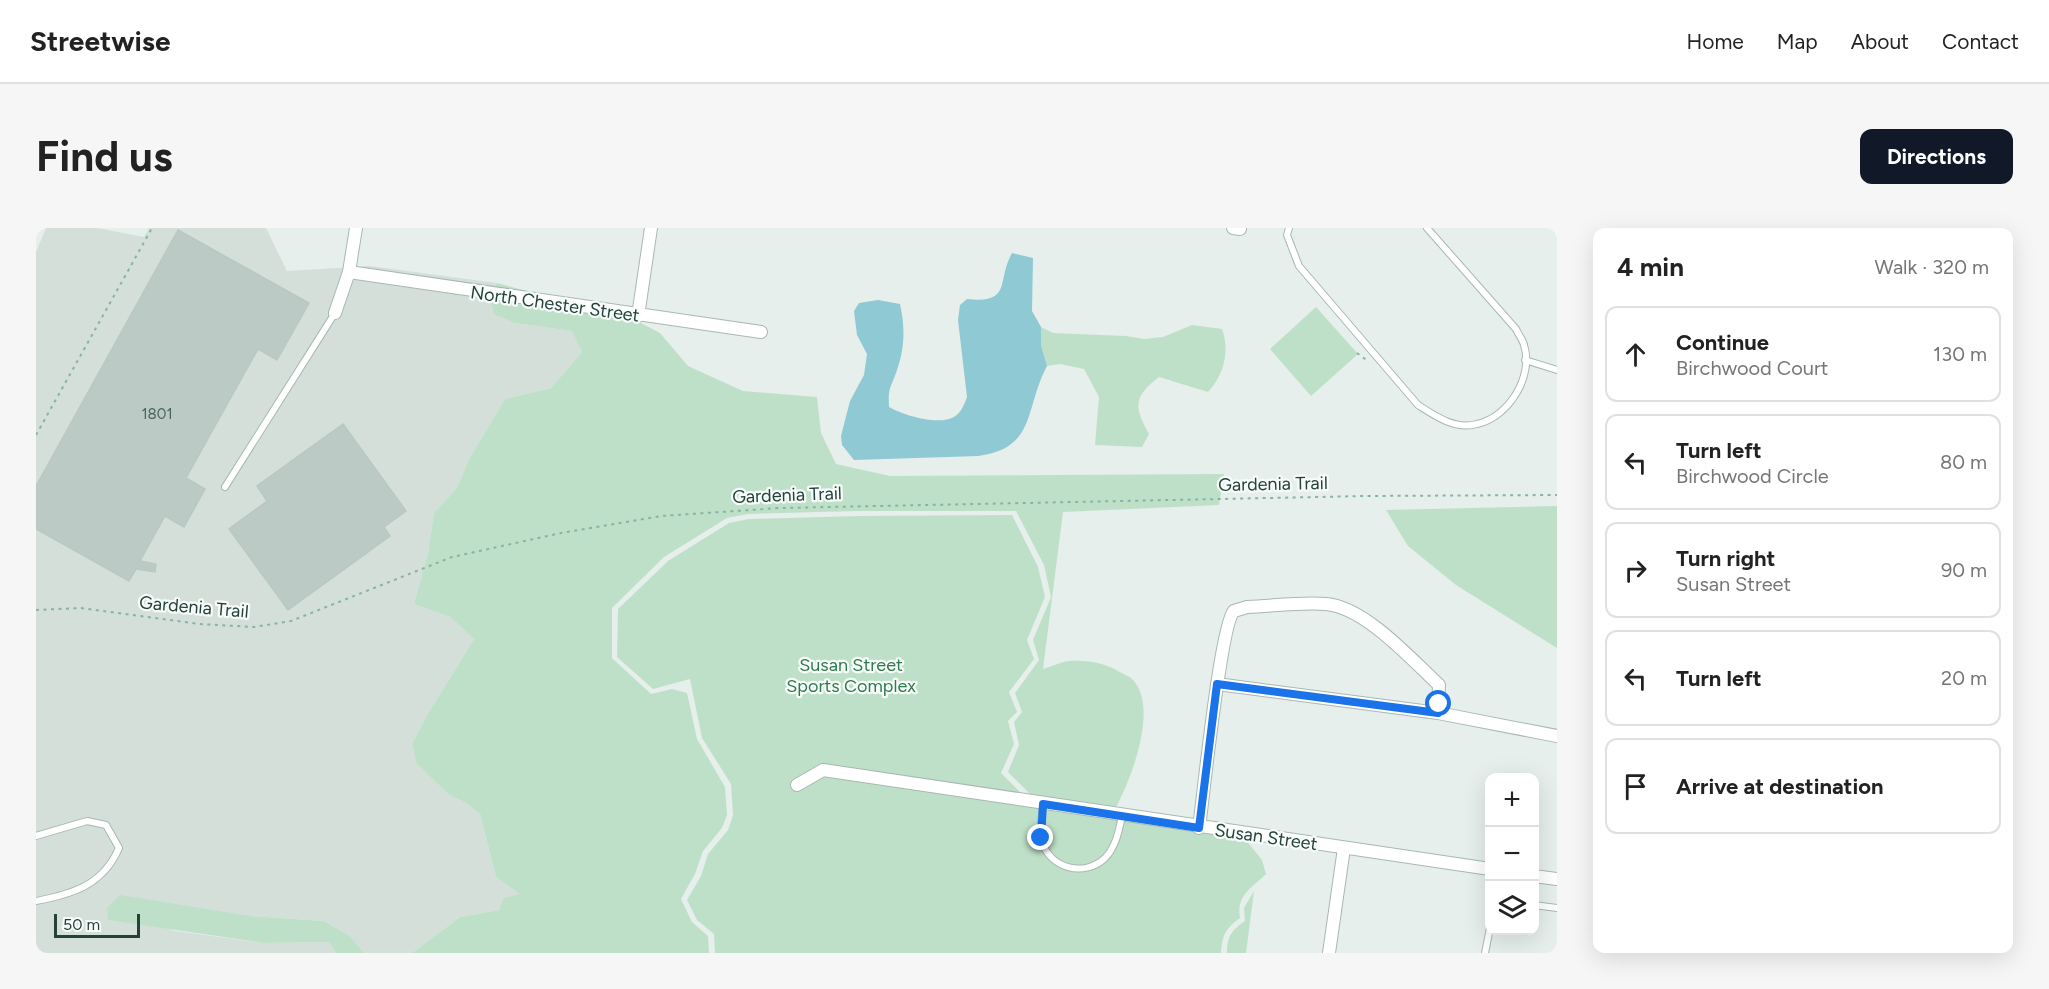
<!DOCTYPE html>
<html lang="en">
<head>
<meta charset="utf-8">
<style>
  :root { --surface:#fff; --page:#f6f6f6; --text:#222; --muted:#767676; --line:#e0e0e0; --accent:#111827 }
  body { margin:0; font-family:Figtree,sans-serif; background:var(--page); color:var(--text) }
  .controls { position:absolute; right:18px; bottom:18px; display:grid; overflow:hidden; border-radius:12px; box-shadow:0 6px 24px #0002 }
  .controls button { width:54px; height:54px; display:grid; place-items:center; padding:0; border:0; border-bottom:2px solid var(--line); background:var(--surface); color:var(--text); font:30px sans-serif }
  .scale { position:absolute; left:18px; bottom:15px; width:86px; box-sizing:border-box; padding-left:6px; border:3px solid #24423a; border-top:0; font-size:16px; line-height:21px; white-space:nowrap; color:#24423a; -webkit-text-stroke:4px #f7fbf9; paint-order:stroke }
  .stop { position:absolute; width:18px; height:18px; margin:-14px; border:4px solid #1a73e8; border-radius:50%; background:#fff }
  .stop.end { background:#1a73e8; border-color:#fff; box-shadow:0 2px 6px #0008 }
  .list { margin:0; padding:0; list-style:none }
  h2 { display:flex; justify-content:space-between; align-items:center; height:78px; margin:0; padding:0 24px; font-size:26px }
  h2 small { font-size:20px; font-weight:400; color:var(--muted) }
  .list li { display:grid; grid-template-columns:39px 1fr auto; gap:18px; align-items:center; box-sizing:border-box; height:96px; margin:0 12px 12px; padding:0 12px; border:2px solid var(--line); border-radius:12px }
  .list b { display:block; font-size:22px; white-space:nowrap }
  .list p { margin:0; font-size:20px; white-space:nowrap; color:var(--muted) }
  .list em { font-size:20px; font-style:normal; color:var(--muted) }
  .icon { flex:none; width:33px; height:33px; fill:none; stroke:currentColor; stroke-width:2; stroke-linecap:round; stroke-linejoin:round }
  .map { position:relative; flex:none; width:1521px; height:725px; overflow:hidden; border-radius:12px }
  header { display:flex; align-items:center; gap:36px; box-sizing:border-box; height:84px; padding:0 30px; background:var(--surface); border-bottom:2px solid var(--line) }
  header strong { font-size:28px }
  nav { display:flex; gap:33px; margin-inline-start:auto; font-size:21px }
  .intro { display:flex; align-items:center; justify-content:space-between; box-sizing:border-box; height:144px; padding:0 36px }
  h1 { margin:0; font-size:42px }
  .button { padding:15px 27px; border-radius:12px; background:var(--accent); color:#fff; font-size:21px; font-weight:700 }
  main { display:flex; gap:36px; padding:0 36px }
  aside { flex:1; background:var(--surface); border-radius:12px; box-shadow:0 6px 24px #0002 }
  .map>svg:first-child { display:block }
</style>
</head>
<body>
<header>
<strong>Streetwise</strong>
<nav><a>Home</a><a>Map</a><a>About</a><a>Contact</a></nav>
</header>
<div class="intro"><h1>Find us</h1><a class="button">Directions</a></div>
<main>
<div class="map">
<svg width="1521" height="725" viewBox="0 0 1521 725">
  <rect width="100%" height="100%" fill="#e6efeb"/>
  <polygon fill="#d4dfda" points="10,0 61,0 108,9 113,0 230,0 251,43 334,38 461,55 454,66 479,95 537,103 546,124 515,160 469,171 433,231 421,260 398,285 392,325 378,376 414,389 438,411 390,489 376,516 380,535 412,566 430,575 444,586 460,649 485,666 463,682 424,689 376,725 328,725 314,708 288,693 214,688 133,702 228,715 294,714 300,725 0,725 0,24"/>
  <g fill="#bfe0c8">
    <path d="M 461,55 L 599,92 L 624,105 L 652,138 L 707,163 L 781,169 L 785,205 L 800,236 L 854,248 L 1188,246 L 1183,277 L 1027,284 L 1007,441 C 1015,439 1024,434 1033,433 C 1050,432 1067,434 1082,443 C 1086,446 1094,448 1097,452 C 1123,479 1095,552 1080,579 L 1146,592 L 997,569 L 972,544 L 983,517 L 978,494 L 986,484 L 979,465 L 1003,432 L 997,412 L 1015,369 L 1008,337 L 980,283 L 822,283 L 712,286 L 691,290 L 628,329 L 576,380 L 576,430 L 615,466 L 636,461 L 651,465 L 661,511 L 689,559 L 691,587 L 686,600 L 667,623 L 659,646 L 645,671 L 656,694 L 672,708 L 673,725 L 376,725 L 424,689 L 463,682 L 468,670 L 484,666 L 460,649 L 444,586 L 430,575 L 412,566 L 380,535 L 376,516 L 390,489 L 438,411 L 414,389 L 378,376 L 392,325 L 398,285 L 421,260 L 433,231 L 469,171 L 515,160 L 546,124 L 536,103 L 479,95 L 458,86 L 454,66 Z"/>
    <polygon points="1280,79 1322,126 1275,168 1234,121"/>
    <path d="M 1156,97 L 1186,101 C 1194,123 1188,147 1172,164 L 1123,149 C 1097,169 1098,179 1113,206 L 1106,219 L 1059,217 L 1063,169 L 1048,141 L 1024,136 L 1011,138 L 1005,117 L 1005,99 L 1017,105 L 1090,108 L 1108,111 L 1127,109 Z"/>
    <polygon points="1521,278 1521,420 1420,357 1372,318 1350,282"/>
    <path d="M 976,287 L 1002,339 L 1009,369 L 991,412 L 998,431 L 973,464 L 981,484 L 972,493 L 978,516 L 965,545 L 994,574 L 1205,606 L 1226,632 L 1230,646 C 1216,660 1200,667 1204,690 C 1190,700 1186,707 1185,725 L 679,725 L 678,706 L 661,692 L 651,672 L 665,648 L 672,626 L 692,602 L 697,587 L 695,556 L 666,510 L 654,451 L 617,461 L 581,429 L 582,381 L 632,333 L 693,295 L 713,291 L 822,288 Z"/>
    <path d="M 1218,663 L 1210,725 L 1191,725 C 1191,708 1196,702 1209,693 L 1208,680 Z"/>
    <polygon points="84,667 214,688 288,693 314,708 328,725 300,725 293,714 228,715 72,692 71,680"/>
  </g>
  <path fill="#8ec9d4" d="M 976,25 L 997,30 L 996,83 L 1005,99 L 1005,117 L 1011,138 C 988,181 1001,220 942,228 L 818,232 L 806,217 L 805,208 L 814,173 L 828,147 L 831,126 L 821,107 L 818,83 L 823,75 L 842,72 L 864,76 C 869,99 869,119 861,142 C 855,160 852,158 853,179 C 867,187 902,198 918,189 C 925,185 928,177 931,169 L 922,92 L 924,77 L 931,71 C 977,76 960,53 976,25 Z"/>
  <g fill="#bbcac4" stroke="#b8c9c2" stroke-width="1.5">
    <polygon points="142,2 273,75 241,132 222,121 150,250 169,261 148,299 129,288 104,333 120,336 119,344 100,341 93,353 0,301 0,258"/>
    <polygon points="307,196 370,283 348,299 354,308 252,382 193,301 231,273 221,258"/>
  </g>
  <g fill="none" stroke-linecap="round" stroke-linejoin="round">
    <g stroke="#a8b8b2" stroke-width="8">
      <g id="lane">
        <path d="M 1253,0 L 1251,7 L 1263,38 L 1382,177 C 1399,188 1419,202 1441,196 C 1473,189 1498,148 1488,117 C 1487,112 1482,106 1480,101 L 1391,0"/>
        <polyline points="1489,132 1521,142"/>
        <polyline points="189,259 299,85"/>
        <path d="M 1007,576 C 1006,588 1003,600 1006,613 C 1013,640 1048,650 1069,630 C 1080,619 1083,602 1086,588"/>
        <path d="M 0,608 L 51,593 L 70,597 L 83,620 C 67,657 37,666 0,673"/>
        <polyline points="1498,677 1521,680"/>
        <polyline points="1449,725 1454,700"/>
      </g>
    </g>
    <g stroke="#a8b8b2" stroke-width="14">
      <g id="street">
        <polyline points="1197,0 1204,1"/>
        <polyline points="313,44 725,104"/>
        <polyline points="299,85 313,44 320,0"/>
        <polyline points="602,88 615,0"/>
        <polyline points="1181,456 1402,485 1521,508"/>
        <polyline points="761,557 787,542 1454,641"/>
        <path d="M 1163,600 C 1167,570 1185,395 1198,383 L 1211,379 C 1237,378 1265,374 1290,376 C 1329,379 1376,432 1403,457 L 1402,485"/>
        <polyline points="1498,648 1521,651"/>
        <polyline points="1293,725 1308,620"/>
      </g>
    </g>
    <g stroke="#86b3a5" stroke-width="2" stroke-dasharray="3 4.5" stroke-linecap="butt">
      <polyline points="1321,125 1333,134"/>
      <polyline points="0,207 116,0"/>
      <polyline points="0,382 45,380 163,396 218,399 255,393 416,329 525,305 625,288 744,280 1330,268 1521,267"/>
    </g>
    <use href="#lane" stroke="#fff" stroke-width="6"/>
    <use href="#street" stroke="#fff" stroke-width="12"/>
  </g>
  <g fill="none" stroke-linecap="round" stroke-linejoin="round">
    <polyline stroke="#1a73e8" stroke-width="8" points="1005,610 1007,576 1163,600 1181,456 1402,485 1403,476"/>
  </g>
  <g text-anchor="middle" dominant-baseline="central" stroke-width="4.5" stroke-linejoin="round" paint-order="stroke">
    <g font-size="15" fill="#4a645c">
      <text x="121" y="186">1801</text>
    </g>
    <g font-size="18" fill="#24423a" stroke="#f7fbf9">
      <text transform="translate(519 76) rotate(8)">North Chester Street</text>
      <text transform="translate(1237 256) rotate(-1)">Gardenia Trail</text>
      <text transform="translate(751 267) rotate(-2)">Gardenia Trail</text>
      <text transform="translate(158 379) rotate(5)">Gardenia Trail</text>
      <text transform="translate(1230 609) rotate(8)">Susan Street</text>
    </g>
    <g font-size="18" fill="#2d7a4b" stroke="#f7fbf9">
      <text x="815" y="437">Susan Street<tspan x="815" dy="21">Sports Complex</tspan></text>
    </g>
  </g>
</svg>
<div class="controls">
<button>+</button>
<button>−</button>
<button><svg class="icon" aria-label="layers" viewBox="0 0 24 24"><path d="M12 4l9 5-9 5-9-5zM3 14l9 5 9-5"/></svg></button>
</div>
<div class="scale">50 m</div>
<div class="stop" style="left:1403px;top:476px"></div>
<div class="stop end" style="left:1005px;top:610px"></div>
</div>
<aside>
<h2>4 min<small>Walk · 320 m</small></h2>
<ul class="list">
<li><svg class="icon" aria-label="ahead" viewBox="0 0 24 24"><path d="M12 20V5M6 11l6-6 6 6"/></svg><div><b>Continue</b><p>Birchwood Court</p></div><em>130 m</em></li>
<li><svg class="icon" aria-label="left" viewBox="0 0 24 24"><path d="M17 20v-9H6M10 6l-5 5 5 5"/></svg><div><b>Turn left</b><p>Birchwood Circle</p></div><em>80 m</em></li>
<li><svg class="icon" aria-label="right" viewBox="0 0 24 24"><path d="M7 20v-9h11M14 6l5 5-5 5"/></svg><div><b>Turn right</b><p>Susan Street</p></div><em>90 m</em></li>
<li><svg class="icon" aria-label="left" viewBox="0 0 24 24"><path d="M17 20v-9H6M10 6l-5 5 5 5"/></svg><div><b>Turn left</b></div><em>20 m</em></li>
<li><svg class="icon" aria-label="arrive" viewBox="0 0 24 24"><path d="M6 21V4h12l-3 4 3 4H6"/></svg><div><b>Arrive at destination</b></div></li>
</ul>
</aside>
</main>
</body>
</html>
